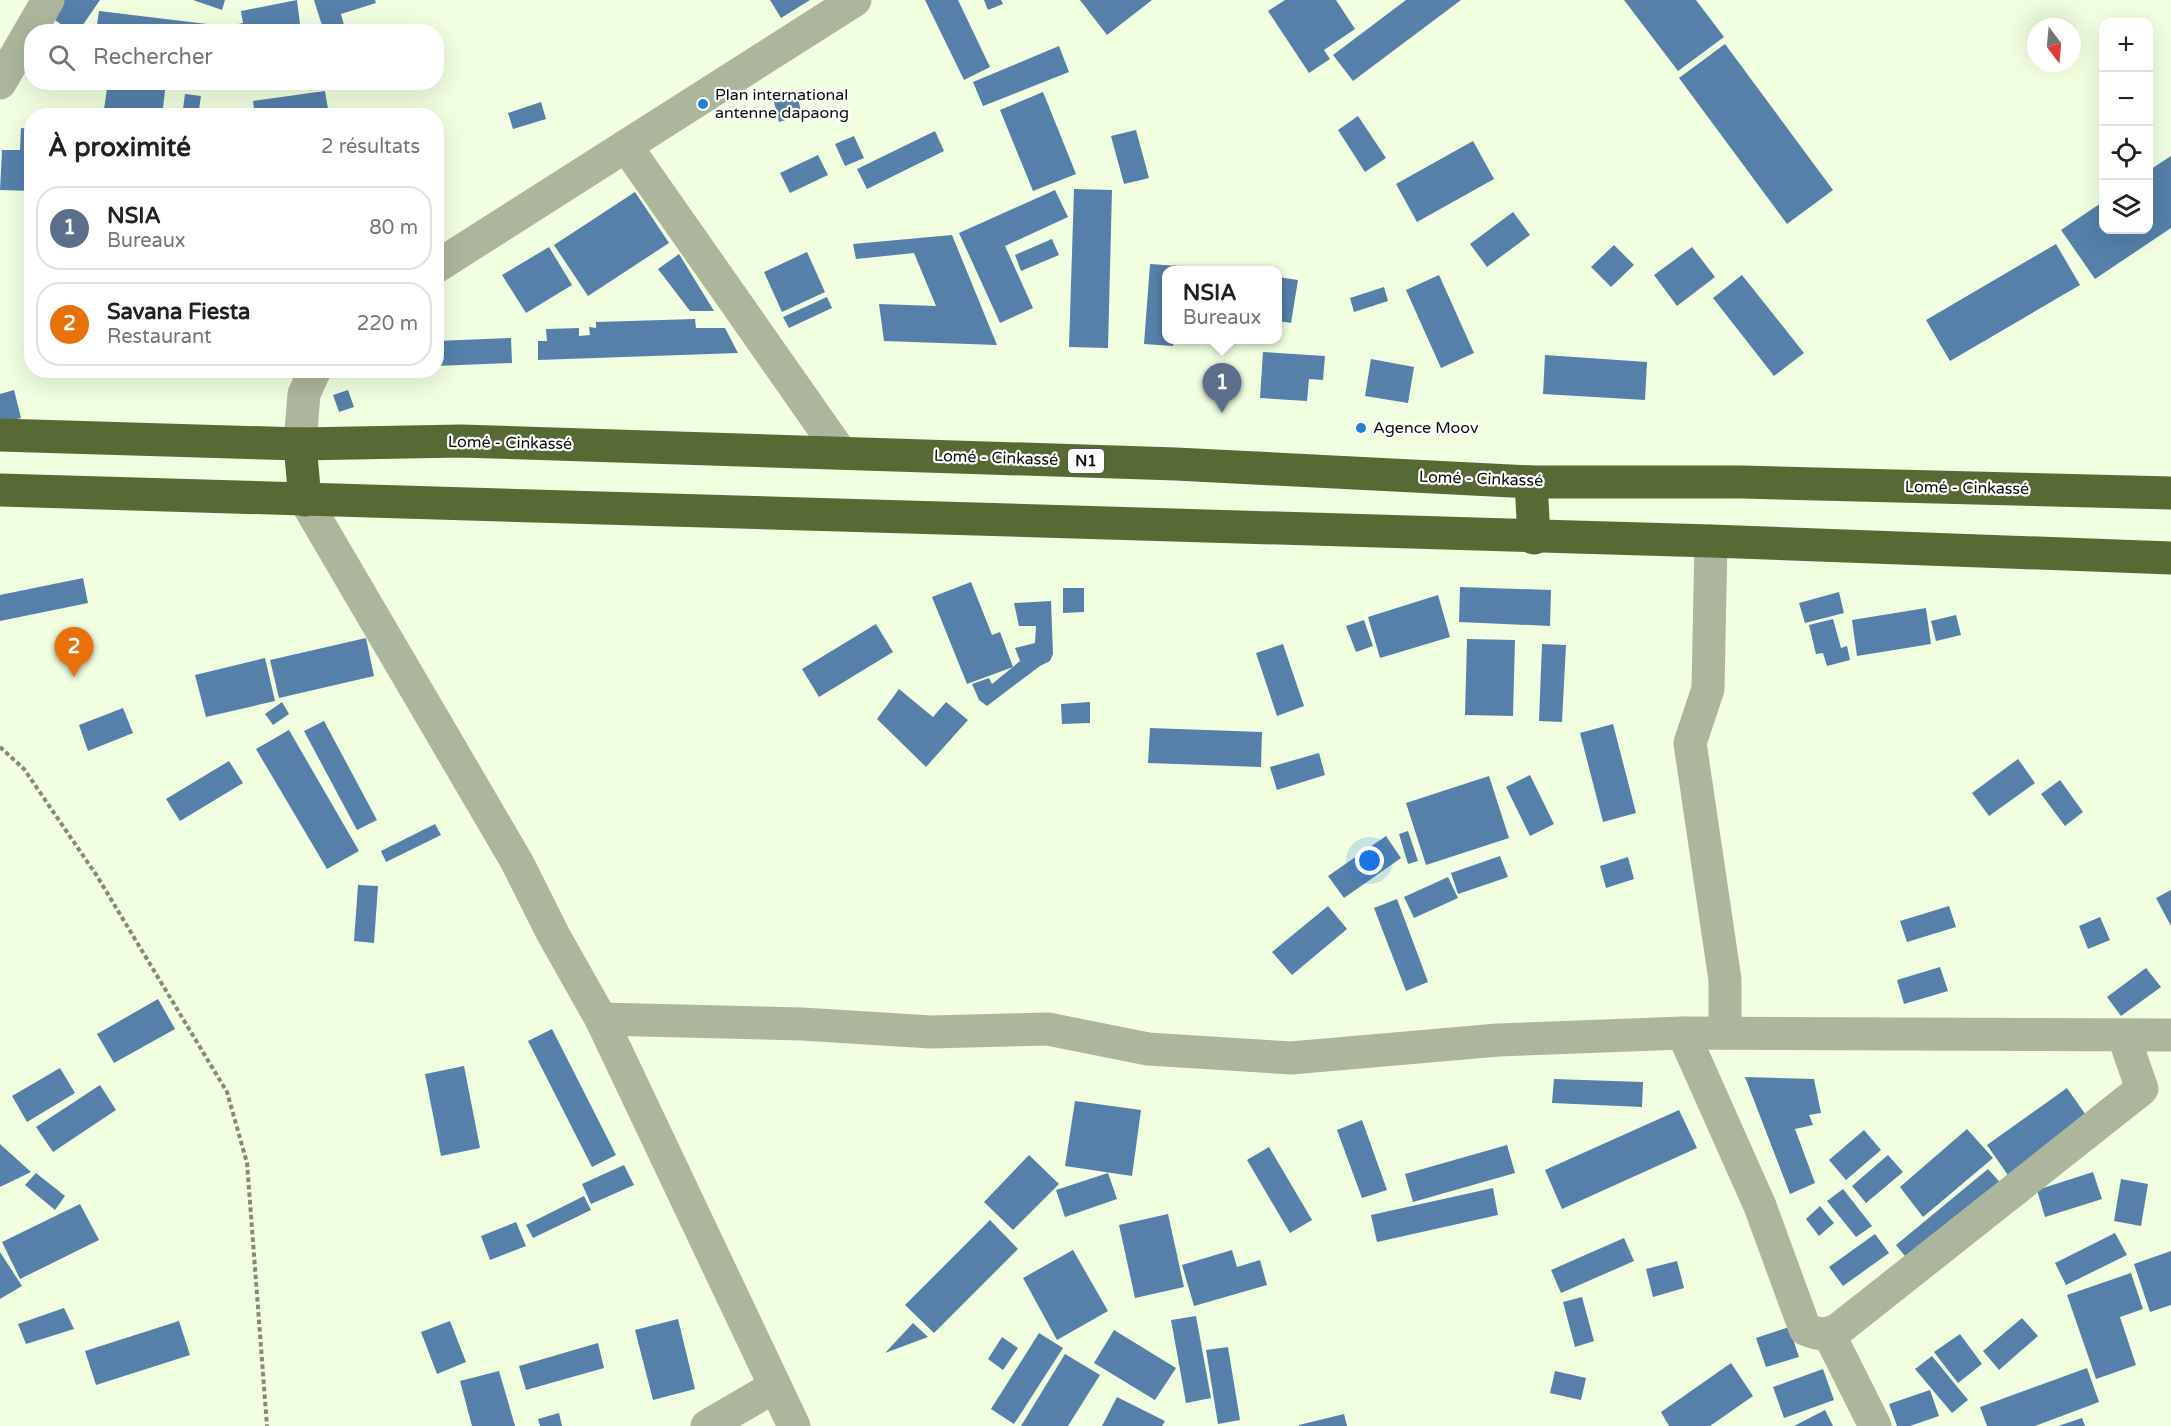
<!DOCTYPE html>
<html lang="fr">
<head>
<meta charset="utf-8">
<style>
  :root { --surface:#fff; --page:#f2f2f2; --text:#202124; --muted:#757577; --line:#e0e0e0; --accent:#b45309 }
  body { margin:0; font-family:"Varela Round",sans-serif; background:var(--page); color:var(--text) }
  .controls { position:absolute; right:18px; top:18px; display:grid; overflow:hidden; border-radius:12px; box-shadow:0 6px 24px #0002 }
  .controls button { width:54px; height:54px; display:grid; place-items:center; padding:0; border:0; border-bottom:2px solid var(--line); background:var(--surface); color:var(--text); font:30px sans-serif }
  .compass { position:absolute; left:2027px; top:18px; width:54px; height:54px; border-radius:50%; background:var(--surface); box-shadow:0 6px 24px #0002; rotate:164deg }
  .you { position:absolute; left:1370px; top:861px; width:21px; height:21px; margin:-15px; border:4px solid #fff; border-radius:50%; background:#1a73e8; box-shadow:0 0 0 9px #1a73e833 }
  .badge { display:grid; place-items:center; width:39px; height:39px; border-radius:50%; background:var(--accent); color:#fff; font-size:20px; font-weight:700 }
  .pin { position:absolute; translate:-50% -50px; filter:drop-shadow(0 2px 3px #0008) }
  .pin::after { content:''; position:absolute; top:32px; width:21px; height:18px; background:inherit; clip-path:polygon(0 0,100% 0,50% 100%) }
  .popup { position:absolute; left:1162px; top:266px; width:120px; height:78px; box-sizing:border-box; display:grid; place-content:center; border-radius:12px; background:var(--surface); filter:drop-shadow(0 2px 4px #0005); font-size:20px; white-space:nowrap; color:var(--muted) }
  .popup b { font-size:22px; color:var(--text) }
  .popup::after { content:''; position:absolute; left:50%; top:100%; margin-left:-12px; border:12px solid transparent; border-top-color:var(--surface) }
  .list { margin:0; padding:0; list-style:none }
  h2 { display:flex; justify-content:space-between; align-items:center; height:78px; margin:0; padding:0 24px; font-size:26px }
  h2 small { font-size:20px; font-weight:400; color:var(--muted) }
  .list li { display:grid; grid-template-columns:39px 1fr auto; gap:18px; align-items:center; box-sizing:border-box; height:84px; margin:0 12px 12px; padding:0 12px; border:2px solid var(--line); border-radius:24px }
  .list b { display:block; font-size:22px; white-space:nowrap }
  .list p { margin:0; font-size:20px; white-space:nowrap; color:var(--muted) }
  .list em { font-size:20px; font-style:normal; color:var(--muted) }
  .icon { flex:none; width:33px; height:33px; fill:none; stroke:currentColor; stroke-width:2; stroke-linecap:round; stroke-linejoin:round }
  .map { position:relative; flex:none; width:2171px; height:1426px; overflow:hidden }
  .search { position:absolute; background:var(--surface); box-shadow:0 6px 24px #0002; left:24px; top:24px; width:420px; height:66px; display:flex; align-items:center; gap:15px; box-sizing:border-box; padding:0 21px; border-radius:24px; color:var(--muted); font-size:22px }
  .panel { position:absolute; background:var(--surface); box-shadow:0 6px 24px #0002; left:24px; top:108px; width:420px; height:270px; border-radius:24px }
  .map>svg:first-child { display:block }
</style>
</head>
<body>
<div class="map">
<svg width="2171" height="1426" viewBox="0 0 2171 1426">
  <rect width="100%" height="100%" fill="#f2fee0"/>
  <g fill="#5680aa">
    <polygon points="55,0 100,0 78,32 72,32 45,13"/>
    <polygon points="193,0 225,0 222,10"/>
    <polygon points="297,0 301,32 224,32 224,27 243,23 241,11"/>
    <polygon points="314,0 375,0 376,3 341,14 346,32 324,32"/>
    <polygon points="770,0 810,0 781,18"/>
    <polygon points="925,0 958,0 990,67 964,80"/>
    <polygon points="984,0 1001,0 1003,4 988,10"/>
    <polygon points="1080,0 1152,0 1107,35"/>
    <polygon points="1285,0 1336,0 1355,29 1324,50 1330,59 1309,73 1268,11"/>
    <polygon points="1406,0 1461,0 1353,81 1333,55"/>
    <polygon points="1624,0 1696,0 1724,37 1678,71"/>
    <polygon points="99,11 207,24 206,32 96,32"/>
    <polygon points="1725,44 1833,190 1787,224 1679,78"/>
    <polygon points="1059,46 1069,72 983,106 973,82"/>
    <polygon points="108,82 166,82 162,116 103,116"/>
    <polygon points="325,91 328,109 280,116 255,116 253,101"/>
    <polygon points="796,91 802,115 779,122 773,98"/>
    <polygon points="1043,92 1076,174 1033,191 1000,110"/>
    <polygon points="185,94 201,96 198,116 182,116"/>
    <polygon points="541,102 546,119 513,129 508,113"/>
    <polygon points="1358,116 1386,158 1365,172 1338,130"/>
    <polygon points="21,128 32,129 32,191 0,190 2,150 20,150"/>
    <polygon points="1136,130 1149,178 1124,184 1111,136"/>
    <polygon points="935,131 944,151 867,189 857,169"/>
    <polygon points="854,136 864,158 845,166 835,144"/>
    <polygon points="1473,141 1494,179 1417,222 1396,184"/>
    <polygon points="818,155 828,175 790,193 780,173"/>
    <polygon points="2171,156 2171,228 2095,279 2061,230 2104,201 2104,230 2148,230 2148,171"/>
    <polygon points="1074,189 1112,190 1108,348 1069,347"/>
    <polygon points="1055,190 1068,217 1005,246 1033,308 1000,323 959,233"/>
    <polygon points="635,192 669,243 588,296 554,245"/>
    <polygon points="1513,212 1530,235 1487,267 1470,244"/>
    <polygon points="952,235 997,345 884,341 879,304 936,306 914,253 856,259 853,244"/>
    <polygon points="1052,239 1059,255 1021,271 1015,255"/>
    <polygon points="2056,244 2080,285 1950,361 1926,320"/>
    <polygon points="1614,245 1634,265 1611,287 1591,267"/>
    <polygon points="549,247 572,285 526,313 502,275"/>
    <polygon points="1692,247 1715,277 1677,306 1654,275"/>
    <polygon points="807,252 825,292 782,312 764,272"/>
    <polygon points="679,254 714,311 690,311 658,269"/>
    <polygon points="1150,264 1179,266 1179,270 1166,270 1166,340 1174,340 1173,346 1144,344"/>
    <polygon points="1439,275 1474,353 1441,368 1406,290"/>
    <polygon points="1742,275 1804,353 1774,376 1713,298"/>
    <polygon points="1278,277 1298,280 1291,323 1278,321"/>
    <polygon points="1384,287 1388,301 1354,312 1350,298"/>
    <polygon points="827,297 832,308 789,328 783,317"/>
    <polygon points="695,319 696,328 725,328 738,353 538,360 538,341 547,341 546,329 579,328 579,336 590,335 589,327 596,328 596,322"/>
    <polygon points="511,338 512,363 436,366 436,341"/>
    <polygon points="1263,352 1325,356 1323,380 1309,379 1307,401 1260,398"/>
    <polygon points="1545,355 1647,362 1645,400 1543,394"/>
    <polygon points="1371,359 1414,367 1408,403 1365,396"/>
    <polygon points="14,390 21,418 0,423 0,394"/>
    <polygon points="348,390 354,407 339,412 333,395"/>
    <polygon points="83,578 88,603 0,621 0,595"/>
    <polygon points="971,582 992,635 1000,632 1013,667 967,684 932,597"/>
    <polygon points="1460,587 1551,590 1550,626 1459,622"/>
    <polygon points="1063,588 1084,588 1084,612 1063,613"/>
    <polygon points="1839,592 1844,613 1805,623 1799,603"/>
    <polygon points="1438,595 1450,637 1380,658 1368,617"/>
    <polygon points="1051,601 1053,654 1050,661 1040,666 987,706 979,700 972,684 989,678 992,684 1020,661 1015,648 1035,643 1036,626 1019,626 1014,603"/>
    <polygon points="1926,608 1931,644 1857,656 1852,620"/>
    <polygon points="1956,615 1961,635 1936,641 1931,621"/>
    <polygon points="1833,619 1841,648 1847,646 1850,660 1827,666 1823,653 1816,654 1809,625"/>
    <polygon points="1364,620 1373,646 1356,652 1346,626"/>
    <polygon points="876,624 893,652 819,697 802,669"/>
    <polygon points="366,638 374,676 279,698 270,660"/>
    <polygon points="1467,639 1515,640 1513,716 1465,715"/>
    <polygon points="1283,644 1304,706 1277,716 1256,653"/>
    <polygon points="1542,644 1566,645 1562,722 1539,721"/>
    <polygon points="265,658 275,701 206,717 195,675"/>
    <polygon points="899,689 933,717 946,702 968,720 926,767 877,719"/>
    <polygon points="282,702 289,714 273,725 265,714"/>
    <polygon points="1090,702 1090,723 1062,724 1061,704"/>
    <polygon points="123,708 133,733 88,751 79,725"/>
    <polygon points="324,721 377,820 357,830 304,731"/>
    <polygon points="1613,724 1636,813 1603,822 1580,733"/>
    <polygon points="1150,728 1262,732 1261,767 1148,763"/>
    <polygon points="289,730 359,851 327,869 256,749"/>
    <polygon points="1319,753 1325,775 1277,790 1270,767"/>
    <polygon points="2018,759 2035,783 1989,816 1972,793"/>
    <polygon points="229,761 243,783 180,821 166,799"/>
    <polygon points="1530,775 1554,824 1530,836 1506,787"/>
    <polygon points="1489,776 1509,838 1426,865 1406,803"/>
    <polygon points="2060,780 2083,812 2065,826 2041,794"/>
    <polygon points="435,824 441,835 386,862 381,851"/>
    <polygon points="1408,831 1418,861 1408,864 1399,834"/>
    <polygon points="1386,836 1401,858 1344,898 1328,876"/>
    <polygon points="1500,856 1508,877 1458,894 1451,873"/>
    <polygon points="1628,857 1634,879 1606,888 1600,866"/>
    <polygon points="1448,877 1458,898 1414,918 1404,897"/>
    <polygon points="358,885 378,886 374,943 354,941"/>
    <polygon points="2171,890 2171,926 2156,898"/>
    <polygon points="1397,899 1428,982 1406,991 1374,908"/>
    <polygon points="1328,906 1347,929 1292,975 1272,952"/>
    <polygon points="1949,906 1956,927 1907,942 1900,921"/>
    <polygon points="2100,917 2110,940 2088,949 2079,926"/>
    <polygon points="1940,967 1948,991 1904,1004 1897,980"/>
    <polygon points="2146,968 2161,987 2121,1016 2107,997"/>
    <polygon points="158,999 175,1029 114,1063 97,1034"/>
    <polygon points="552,1029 616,1155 592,1167 528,1041"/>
    <polygon points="464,1066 480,1148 441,1156 425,1074"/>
    <polygon points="60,1068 75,1093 27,1122 12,1096"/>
    <polygon points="1745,1077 1814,1079 1821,1113 1809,1115 1813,1125 1795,1129 1815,1183 1790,1194"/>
    <polygon points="1554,1079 1643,1082 1642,1107 1552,1103"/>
    <polygon points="100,1085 116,1110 53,1152 36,1127"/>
    <polygon points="2067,1088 2090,1121 2010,1178 1987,1145"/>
    <polygon points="1075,1101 1141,1110 1132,1176 1065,1166"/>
    <polygon points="1679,1110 1697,1148 1562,1209 1545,1170"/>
    <polygon points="1362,1120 1387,1190 1362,1198 1337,1130"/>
    <polygon points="1967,1129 1993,1158 1923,1217 1900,1187"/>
    <polygon points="1864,1130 1881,1150 1846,1180 1829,1160"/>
    <polygon points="0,1144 31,1172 0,1187"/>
    <polygon points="1507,1145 1515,1173 1413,1202 1405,1174"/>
    <polygon points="1269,1147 1312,1220 1290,1233 1247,1160"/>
    <polygon points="1029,1155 1059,1184 1013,1230 984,1202"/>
    <polygon points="1888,1155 1903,1172 1866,1203 1852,1186"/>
    <polygon points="624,1165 634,1185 591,1204 582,1184"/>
    <polygon points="1988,1169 2007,1190 1914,1267 1896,1245"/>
    <polygon points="2093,1172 2102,1199 2045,1217 2037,1190"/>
    <polygon points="36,1173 65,1196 55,1210 25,1185"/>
    <polygon points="1108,1173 1117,1199 1065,1217 1056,1190"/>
    <polygon points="2121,1179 2148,1184 2141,1226 2114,1221"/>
    <polygon points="1493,1188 1498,1215 1377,1242 1371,1215"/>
    <polygon points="1843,1189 1872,1226 1856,1237 1827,1201"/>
    <polygon points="584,1196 591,1210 533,1238 526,1225"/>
    <polygon points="80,1204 99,1240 20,1279 2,1242"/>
    <polygon points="1820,1206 1834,1223 1819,1236 1806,1219"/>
    <polygon points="1168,1214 1184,1287 1135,1298 1119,1225"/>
    <polygon points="990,1220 1018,1249 934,1333 905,1305"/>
    <polygon points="516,1222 526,1246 490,1260 481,1236"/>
    <polygon points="2115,1233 2127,1255 2066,1285 2055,1263"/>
    <polygon points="1875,1234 1889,1253 1843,1286 1829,1267"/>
    <polygon points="1624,1238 1634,1261 1561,1293 1551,1270"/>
    <polygon points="1073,1250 1108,1311 1057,1340 1023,1278"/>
    <polygon points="1232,1250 1237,1267 1260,1260 1267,1285 1194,1306 1182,1265"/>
    <polygon points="2171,1251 2171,1305 2150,1312 2134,1264"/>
    <polygon points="0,1252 22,1286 0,1299"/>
    <polygon points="1677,1261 1684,1288 1653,1297 1646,1269"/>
    <polygon points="2131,1273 2143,1309 2120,1317 2136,1365 2096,1379 2067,1295"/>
    <polygon points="1582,1297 1594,1341 1575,1347 1563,1302"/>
    <polygon points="64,1308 74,1329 26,1344 18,1324"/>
    <polygon points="1196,1316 1211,1398 1186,1403 1171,1320"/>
    <polygon points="2022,1318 2038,1336 1999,1370 1983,1351"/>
    <polygon points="678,1319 695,1389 653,1400 635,1330"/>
    <polygon points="179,1321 190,1355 96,1385 85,1351"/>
    <polygon points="450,1321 466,1362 437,1374 421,1332"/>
    <polygon points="913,1323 928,1337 885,1353"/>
    <polygon points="1789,1327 1799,1357 1766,1367 1756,1338"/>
    <polygon points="1114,1330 1176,1368 1155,1400 1094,1363"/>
    <polygon points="1039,1333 1063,1348 1014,1424 991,1409"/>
    <polygon points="1960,1334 1982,1364 1958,1383 1934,1352"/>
    <polygon points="1002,1337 1018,1348 1003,1370 988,1359"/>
    <polygon points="598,1343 604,1368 526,1390 519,1366"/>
    <polygon points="1228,1347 1240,1420 1218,1424 1206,1350"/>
    <polygon points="1065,1354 1100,1375 1068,1426 1021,1426"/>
    <polygon points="1932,1356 1968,1400 1952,1413 1915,1369"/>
    <polygon points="1731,1363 1753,1396 1710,1426 1669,1426 1661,1412"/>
    <polygon points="2087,1368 2099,1402 2035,1426 1987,1426 1980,1407"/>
    <polygon points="1823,1369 1834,1400 1784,1418 1773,1387"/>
    <polygon points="499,1371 515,1426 472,1426 460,1381"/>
    <polygon points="1555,1371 1586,1378 1581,1400 1550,1393"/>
    <polygon points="1930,1390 1939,1416 1910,1426 1897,1426 1889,1404"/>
    <polygon points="1117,1397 1165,1421 1162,1426 1102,1426"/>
    <polygon points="1825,1410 1833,1426 1794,1426"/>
    <polygon points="559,1413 562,1426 540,1426 538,1419"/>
    <polygon points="1344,1414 1347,1426 1299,1426 1299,1425"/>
    <polygon points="2082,1418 2085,1426 2058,1426"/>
  </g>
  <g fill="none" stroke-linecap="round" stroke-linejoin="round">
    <polyline stroke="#848c78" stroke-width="4" stroke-dasharray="4.5 3" stroke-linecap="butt" points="0,747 24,769 97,876 227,1092 247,1163 267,1426"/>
    <g stroke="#acb69d" stroke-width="33">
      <polyline points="0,83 48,0"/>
      <polyline points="626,146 841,453"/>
      <polyline points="436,267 855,0"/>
      <polyline points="300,444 304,394 315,370"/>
      <polyline points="305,500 517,862 553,934 601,1019 794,1426"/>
      <polyline points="1711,541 1708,689 1690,743 1725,980 1725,1033"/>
      <polyline points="601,1019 802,1024 931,1032 1048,1029 1148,1049 1291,1058 1498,1040 1683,1033 2171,1035"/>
      <path d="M 1683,1033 L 1760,1206 L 1805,1329 C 1819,1335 1827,1336 1840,1328 L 2142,1089 L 2124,1037"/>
      <polyline points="1829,1334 1875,1426"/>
      <polyline points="707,1426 774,1387"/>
    </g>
    <g stroke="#576a35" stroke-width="33">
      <polyline points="0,435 300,444 461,441 1176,464 1531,482 1742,482 2171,493"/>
      <polyline points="300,444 305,500"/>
      <polyline points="1531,482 1534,538"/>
      <polyline points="0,490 1711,541 2171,558"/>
    </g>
  </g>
  <g fill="#2581ce" stroke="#fff" stroke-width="2">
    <circle cx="703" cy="104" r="6"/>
    <circle cx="1361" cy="428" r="6"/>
  </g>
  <g text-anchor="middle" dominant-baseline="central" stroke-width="4.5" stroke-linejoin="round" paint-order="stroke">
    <rect fill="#fff" stroke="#545751" stroke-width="1.5" x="1068" y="449" width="36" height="24" rx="4.5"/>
    <g font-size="15" font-weight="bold" fill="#0b0f06">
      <text x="1086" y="461">N1</text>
    </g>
    <g font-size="16" fill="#0b0f06" stroke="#fff" text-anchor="start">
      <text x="715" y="95">Plan international<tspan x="715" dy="18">antenne dapaong</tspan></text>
      <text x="1373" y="428">Agence Moov</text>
    </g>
    <g font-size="16" fill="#0b0f06" stroke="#fff">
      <text transform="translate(510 443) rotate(1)">Lomé - Cinkassé</text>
      <text transform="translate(996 458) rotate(2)">Lomé - Cinkassé</text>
      <text transform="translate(1481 479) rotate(2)">Lomé - Cinkassé</text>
      <text transform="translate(1967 488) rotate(1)">Lomé - Cinkassé</text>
    </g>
  </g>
</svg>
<div class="controls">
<button>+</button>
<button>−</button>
<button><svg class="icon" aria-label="locate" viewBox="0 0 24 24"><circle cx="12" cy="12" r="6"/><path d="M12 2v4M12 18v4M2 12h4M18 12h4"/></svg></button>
<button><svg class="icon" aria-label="layers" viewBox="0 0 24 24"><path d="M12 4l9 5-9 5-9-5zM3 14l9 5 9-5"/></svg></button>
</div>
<svg class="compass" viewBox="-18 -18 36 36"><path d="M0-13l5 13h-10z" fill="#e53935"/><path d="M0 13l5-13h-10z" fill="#757577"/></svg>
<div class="you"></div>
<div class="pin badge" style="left:1222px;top:413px;background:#5c6f8a">1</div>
<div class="popup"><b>NSIA</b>Bureaux</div>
<div class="pin badge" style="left:74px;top:677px;background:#e8710a">2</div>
<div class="search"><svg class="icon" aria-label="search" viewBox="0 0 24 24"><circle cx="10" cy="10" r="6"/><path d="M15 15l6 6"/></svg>Rechercher</div>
<section class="panel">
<h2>À proximité<small>2 résultats</small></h2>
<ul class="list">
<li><span class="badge" style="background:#5c6f8a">1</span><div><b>NSIA</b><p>Bureaux</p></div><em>80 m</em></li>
<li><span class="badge" style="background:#e8710a">2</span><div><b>Savana Fiesta</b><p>Restaurant</p></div><em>220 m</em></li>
</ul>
</section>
</div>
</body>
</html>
